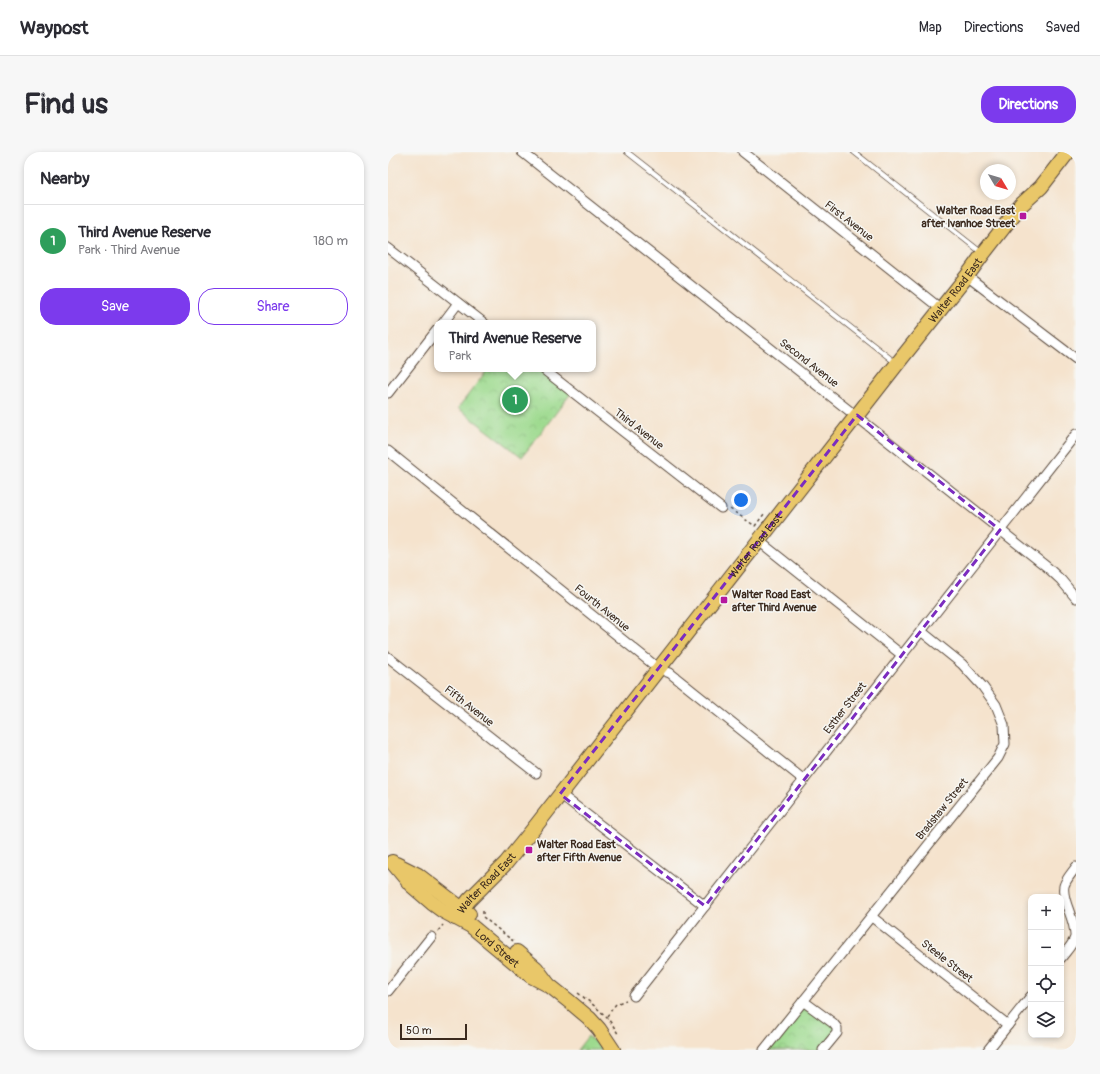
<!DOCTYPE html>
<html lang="en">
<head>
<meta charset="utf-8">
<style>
  :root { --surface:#fff; --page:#f7f7f7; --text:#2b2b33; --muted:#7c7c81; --line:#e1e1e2; --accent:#7c3aed }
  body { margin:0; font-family:Pangolin,sans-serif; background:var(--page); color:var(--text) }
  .controls { position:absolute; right:12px; bottom:12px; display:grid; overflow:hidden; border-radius:8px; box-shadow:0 2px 6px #0003 }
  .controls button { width:36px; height:36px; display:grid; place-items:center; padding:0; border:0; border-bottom:1px solid var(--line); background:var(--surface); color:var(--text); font:20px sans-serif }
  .compass { position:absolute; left:592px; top:12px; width:36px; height:36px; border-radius:50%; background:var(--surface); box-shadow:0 2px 6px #0003; rotate:128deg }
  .scale { position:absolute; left:12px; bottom:10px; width:67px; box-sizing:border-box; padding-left:4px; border:2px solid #3b2a1e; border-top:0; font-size:11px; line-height:14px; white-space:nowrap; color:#3b2a1e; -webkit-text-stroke:3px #f6f6f2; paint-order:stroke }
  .you { position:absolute; left:353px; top:348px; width:14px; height:14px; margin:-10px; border:3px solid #fff; border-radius:50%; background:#1a73e8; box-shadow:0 0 0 6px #1a73e833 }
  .badge { display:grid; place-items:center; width:26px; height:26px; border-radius:50%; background:var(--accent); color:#fff; font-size:13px; font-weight:700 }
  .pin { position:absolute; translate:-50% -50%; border:2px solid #fff; box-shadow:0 1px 4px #0006 }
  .popup { position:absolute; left:46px; top:168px; width:162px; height:52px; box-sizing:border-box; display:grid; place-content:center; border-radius:8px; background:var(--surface); filter:drop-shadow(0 1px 3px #0005); font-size:13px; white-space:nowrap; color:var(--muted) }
  .popup b { font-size:15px; color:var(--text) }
  .popup::after { content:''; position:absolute; left:50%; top:100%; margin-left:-8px; border:8px solid transparent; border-top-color:var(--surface) }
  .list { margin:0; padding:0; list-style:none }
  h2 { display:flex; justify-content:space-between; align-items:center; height:52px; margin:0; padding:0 16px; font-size:17px }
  h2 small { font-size:13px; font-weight:400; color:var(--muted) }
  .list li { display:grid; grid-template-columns:26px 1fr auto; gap:12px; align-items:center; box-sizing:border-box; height:72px; padding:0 16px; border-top:1px solid var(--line) }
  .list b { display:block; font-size:15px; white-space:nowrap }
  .list p { margin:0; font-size:13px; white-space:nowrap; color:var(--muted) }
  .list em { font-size:13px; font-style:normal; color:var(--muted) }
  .actions { display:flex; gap:8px; padding:12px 16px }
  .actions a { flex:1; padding:9px 0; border:1px solid var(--accent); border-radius:16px; text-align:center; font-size:14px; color:var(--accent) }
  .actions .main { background:var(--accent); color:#fff }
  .icon { flex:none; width:22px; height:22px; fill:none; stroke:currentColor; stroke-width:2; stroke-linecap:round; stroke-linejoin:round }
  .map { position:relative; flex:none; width:688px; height:898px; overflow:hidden; border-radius:16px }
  header { display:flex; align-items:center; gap:24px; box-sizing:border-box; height:56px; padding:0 20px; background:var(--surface); border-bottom:1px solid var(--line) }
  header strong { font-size:19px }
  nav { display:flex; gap:22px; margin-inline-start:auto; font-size:14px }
  .intro { display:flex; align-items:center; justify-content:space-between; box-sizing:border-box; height:96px; padding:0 24px }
  h1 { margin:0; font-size:28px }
  .button { padding:10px 18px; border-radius:16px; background:var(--accent); color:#fff; font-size:14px; font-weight:700 }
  main { display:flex; gap:24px; padding:0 24px }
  aside { flex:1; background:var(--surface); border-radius:16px; box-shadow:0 2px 6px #0003 }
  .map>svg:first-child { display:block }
</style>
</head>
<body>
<header>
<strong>Waypost</strong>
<nav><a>Map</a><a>Directions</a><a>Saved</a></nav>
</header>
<div class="intro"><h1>Find us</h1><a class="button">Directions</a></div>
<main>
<aside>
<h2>Nearby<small></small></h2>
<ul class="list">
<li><span class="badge" style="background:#2e9e5b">1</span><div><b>Third Avenue Reserve</b><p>Park · Third Avenue</p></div><em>180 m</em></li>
</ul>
<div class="actions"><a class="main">Save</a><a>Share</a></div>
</aside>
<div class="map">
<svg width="688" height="898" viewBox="0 0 688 898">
  <defs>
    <pattern id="park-crowns" width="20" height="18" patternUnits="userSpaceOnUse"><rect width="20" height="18" fill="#9dda8e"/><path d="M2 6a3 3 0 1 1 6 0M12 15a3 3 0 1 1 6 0" fill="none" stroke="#88bb7a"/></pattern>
  </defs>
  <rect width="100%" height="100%" fill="#f6f6f2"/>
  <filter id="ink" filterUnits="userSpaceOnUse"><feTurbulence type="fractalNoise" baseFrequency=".025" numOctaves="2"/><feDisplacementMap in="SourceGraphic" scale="8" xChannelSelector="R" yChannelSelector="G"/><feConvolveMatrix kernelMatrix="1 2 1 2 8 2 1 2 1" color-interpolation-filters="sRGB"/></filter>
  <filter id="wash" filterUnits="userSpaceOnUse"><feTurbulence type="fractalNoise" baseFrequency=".012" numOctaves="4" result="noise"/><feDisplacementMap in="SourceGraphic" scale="16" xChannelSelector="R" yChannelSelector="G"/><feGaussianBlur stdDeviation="0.9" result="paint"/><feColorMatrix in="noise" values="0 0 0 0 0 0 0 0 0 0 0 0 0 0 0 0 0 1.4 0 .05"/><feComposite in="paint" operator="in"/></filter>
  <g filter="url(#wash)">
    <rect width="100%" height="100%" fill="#f5e3cd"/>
    <g fill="url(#park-crowns)" stroke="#6c8256">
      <polygon points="100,217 155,217 184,240 134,305 70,256"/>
      <polygon points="415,849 449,876 435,898 376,898"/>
      <polygon points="200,884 216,898 189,898"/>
    </g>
  </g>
  <g filter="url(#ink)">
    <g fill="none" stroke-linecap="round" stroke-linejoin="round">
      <g stroke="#574638" stroke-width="6">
        <g id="service">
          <polyline points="239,0 508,211"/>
          <polyline points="466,0 594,101"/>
        </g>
      </g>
      <g stroke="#574638" stroke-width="11">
        <g id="minor">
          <polyline points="134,0 659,415 673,428 688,446"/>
          <polyline points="355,0 553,157"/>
          <polyline points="0,96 96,171"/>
          <polyline points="579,124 688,207"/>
          <polyline points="55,171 70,151"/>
          <polyline points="155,217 333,356"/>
          <polyline points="0,241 49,178"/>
          <polyline points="0,299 271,517 282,521 416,628"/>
          <polyline points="371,389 514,503"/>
          <polyline points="0,505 148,621"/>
          <polyline points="172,642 317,754"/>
          <polyline points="484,765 620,873"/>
          <path d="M 673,806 C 678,799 685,793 687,785 C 688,767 673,749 676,734 C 678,727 684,721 688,715"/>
          <polyline points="0,839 43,785"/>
          <polyline points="246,844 688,282"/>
          <polyline points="415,849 445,871 449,876 449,881 435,898"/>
          <polyline points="376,898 610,606 617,592 616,573 608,553 595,535 574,512 533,479"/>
          <polyline points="600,898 643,844"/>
        </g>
      </g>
      <g stroke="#574638" stroke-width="16">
        <g id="primary">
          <path id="s1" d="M 4,710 L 23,733 L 44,751 L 55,759 L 83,774 L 143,824 L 162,834 L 182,850 L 201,866 L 211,877 L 225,898"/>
          <polyline points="8,712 30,723 81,762"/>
          <path id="s2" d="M 67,766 L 81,748 L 118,711 L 143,680 L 509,212 L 579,124 L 595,102 L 633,53 L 653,35 L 680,0"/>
          <polyline points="129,800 148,816 160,832"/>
        </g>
      </g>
      <g stroke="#574638" stroke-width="1.5" stroke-dasharray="3 3" stroke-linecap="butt">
        <polyline points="342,357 367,374 376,362"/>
        <polyline points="95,759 95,765 125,789"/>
        <polyline points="50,779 55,773"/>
        <path d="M 190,841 C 207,854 222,865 231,884"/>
        <polyline points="219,864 228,852 238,848"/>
      </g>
      <use href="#service" stroke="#fff" stroke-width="4.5"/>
      <use href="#minor" stroke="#fff" stroke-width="9"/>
      <use href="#primary" stroke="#e9c769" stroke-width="14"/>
    </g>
  </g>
  <path fill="none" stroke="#7b2cbf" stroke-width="3" stroke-dasharray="8 5" stroke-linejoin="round" d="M 469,263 L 612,378 L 317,754 L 172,642 Z"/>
  <g fill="#b5179e" stroke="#f6f6f2" stroke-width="1.5">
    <rect x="631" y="60" width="8" height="8" rx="2"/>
    <rect x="332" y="444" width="8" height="8" rx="2"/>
    <rect x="137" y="694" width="8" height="8" rx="2"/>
  </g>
  <g text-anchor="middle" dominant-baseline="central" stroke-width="3" stroke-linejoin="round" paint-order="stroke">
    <g font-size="11" font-weight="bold" fill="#3b2a1e" stroke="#f6f6f2" text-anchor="start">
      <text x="627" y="58" text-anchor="end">Walter Road East<tspan x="627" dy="13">after Ivanhoe Street</tspan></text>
      <text x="344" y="442">Walter Road East<tspan x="344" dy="13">after Third Avenue</tspan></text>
      <text x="149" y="692">Walter Road East<tspan x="149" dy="13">after Fifth Avenue</tspan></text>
    </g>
    <g font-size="11" fill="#3b2a1e" stroke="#f6f6f2">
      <text transform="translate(461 69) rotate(38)">First Avenue</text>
      <text stroke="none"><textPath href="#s2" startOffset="803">Walter Road East</textPath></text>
      <text transform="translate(421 211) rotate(38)">Second Avenue</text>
      <text transform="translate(251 277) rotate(38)">Third Avenue</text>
      <text stroke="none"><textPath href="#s2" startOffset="479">Walter Road East</textPath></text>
      <text transform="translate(214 456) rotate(39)">Fourth Avenue</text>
      <text transform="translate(81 554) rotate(38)">Fifth Avenue</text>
      <text transform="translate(457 556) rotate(-52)">Esther Street</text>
      <text transform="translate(554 657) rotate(-51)">Bradshaw Street</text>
      <text stroke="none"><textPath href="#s2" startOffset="47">Walter Road East</textPath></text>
      <text stroke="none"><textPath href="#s1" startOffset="137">Lord Street</textPath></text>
      <text transform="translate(559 809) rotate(38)">Steele Street</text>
    </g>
  </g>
</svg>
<div class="controls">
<button>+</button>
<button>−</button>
<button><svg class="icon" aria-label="locate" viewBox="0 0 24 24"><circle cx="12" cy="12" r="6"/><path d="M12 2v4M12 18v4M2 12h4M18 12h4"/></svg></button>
<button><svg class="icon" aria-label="layers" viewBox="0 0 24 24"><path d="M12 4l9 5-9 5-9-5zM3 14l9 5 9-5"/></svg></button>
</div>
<svg class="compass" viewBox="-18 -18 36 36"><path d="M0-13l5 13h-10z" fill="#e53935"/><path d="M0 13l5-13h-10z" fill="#7c7c81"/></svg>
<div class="scale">50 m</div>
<div class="you"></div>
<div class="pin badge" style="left:127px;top:248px;background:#2e9e5b">1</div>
<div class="popup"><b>Third Avenue Reserve</b>Park</div>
</div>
</main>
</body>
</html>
